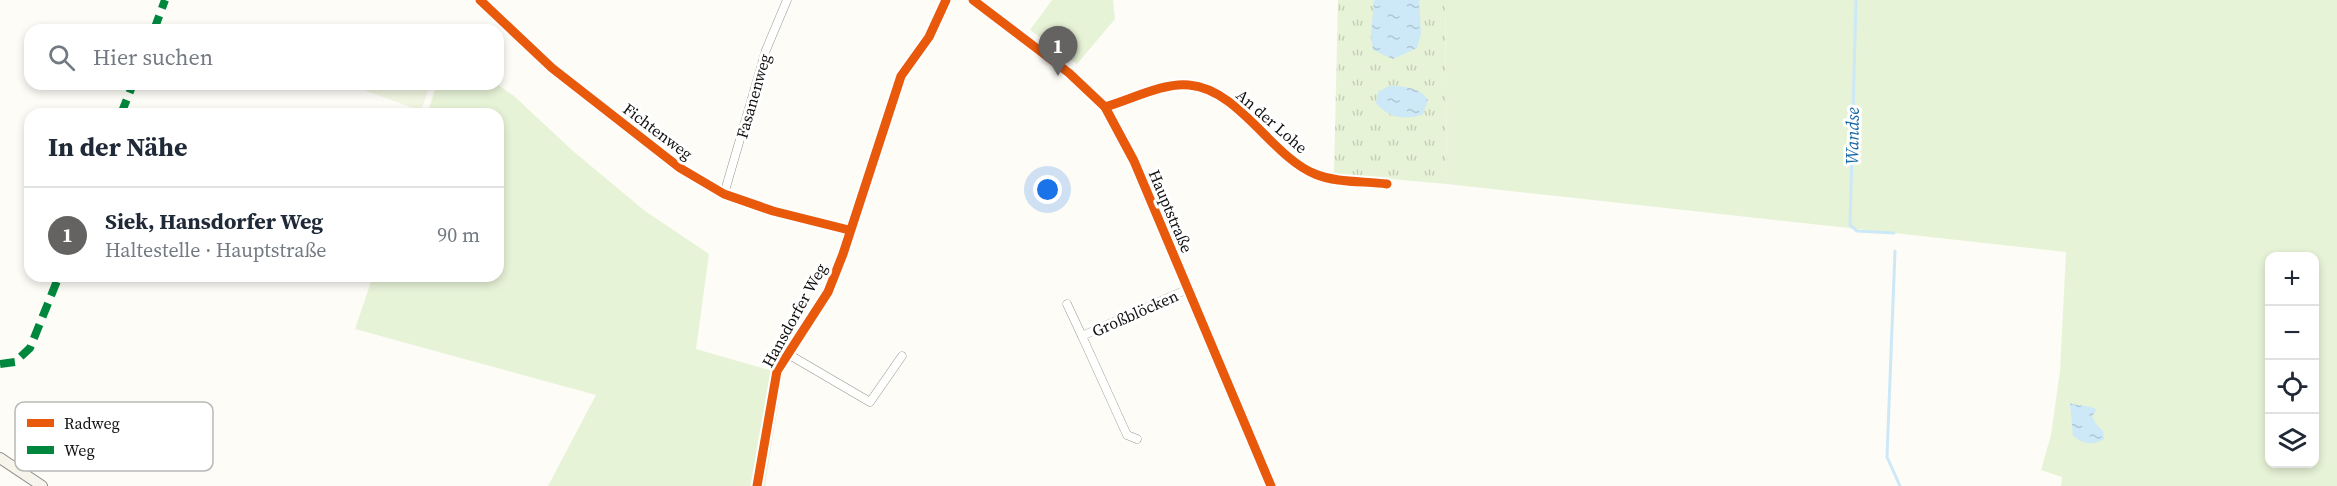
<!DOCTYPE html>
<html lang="de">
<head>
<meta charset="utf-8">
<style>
  :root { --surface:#fff; --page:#f2f2f3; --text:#1f2937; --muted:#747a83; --line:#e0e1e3; --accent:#646362 }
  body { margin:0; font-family:"Source Serif 4",serif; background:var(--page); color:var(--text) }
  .controls { position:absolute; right:18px; bottom:18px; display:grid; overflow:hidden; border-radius:12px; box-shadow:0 3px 9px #0003 }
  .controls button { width:54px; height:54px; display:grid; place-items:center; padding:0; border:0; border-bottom:2px solid var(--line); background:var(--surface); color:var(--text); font:30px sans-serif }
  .you { position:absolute; left:1048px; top:190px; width:21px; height:21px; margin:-15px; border:4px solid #fff; border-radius:50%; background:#1a73e8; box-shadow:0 0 0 9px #1a73e833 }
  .badge { display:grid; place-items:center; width:39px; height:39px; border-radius:50%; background:var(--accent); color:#fff; font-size:20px; font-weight:700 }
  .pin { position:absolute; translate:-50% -50px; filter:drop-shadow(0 2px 3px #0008) }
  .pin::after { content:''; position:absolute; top:32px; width:21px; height:18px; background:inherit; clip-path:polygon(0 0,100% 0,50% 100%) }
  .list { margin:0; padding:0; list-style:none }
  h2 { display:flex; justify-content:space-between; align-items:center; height:78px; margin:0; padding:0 24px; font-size:26px }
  h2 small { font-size:20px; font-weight:400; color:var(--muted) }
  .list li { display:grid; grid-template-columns:39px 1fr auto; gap:18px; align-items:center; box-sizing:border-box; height:96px; padding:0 24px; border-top:2px solid var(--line) }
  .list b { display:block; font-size:22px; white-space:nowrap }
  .list p { margin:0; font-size:20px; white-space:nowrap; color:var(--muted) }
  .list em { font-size:20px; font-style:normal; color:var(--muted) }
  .icon { flex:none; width:33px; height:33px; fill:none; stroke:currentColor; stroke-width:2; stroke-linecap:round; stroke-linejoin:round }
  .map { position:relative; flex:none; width:2337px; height:486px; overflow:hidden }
  .search { position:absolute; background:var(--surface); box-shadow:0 3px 9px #0003; left:24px; top:24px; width:480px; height:66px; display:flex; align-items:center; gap:15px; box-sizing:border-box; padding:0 21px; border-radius:18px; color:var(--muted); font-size:22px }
  .panel { position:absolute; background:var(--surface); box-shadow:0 3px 9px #0003; left:24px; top:108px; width:480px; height:174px; border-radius:18px }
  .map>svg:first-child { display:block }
</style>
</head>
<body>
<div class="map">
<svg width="2337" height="486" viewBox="0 0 2337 486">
  <defs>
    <pattern id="park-tufts" width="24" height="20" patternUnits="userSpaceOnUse" patternTransform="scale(1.5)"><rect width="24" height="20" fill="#e7f3d7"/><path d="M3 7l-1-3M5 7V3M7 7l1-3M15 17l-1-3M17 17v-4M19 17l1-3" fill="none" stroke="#c5cfb8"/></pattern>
    <pattern id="water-ripples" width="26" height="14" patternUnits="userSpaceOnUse" patternTransform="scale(1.5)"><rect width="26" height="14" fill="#cde8f7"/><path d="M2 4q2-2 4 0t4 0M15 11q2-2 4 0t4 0" fill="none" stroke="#afc6d3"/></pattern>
  </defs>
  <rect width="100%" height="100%" fill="#fdfcf7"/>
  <g fill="#e7f3d7" fill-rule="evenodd">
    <polygon points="1052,0 1113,0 1115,19 1077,64 1030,30"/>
    <path d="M 1445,0 L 2337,0 L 2337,486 L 2061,486 L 2062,477 L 2041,470 L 2051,435 L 2060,371 L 2066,252 L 1447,184 ZM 2270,256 L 2314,256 L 2314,464 L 2270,464 Z"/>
    <polygon points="437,84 497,84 514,96 573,151 645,211 709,254 696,349 783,374 765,486 548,486 596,395 355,329 373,276 498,276 498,114 427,114"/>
  </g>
  <polygon fill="url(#park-tufts)" points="1338,0 1445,0 1447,184 1334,174"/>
  <polygon fill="#f0f6e1" points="348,84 430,84 421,111"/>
  <g fill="url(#water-ripples)">
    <polygon points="1374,0 1419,0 1421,33 1417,48 1393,59 1373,50 1371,35"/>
    <path d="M 1389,86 C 1403,86 1420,87 1428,100 L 1423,114 C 1406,121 1388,118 1376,103 L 1378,92 Z"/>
    <path d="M 2070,403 C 2080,407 2089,404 2097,410 L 2092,416 L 2096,424 L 2103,431 L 2104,439 C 2092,446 2084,444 2073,436 Z"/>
  </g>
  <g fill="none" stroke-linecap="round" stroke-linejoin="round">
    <g stroke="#cde8f7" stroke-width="3">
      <polyline points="1856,0 1850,225 1857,231 1894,233"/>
      <polyline points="1895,251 1887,457 1900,486"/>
    </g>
    <g stroke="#979795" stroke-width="9">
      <g id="street">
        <polyline points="480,0 552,68 680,168 724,194 773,211 849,230"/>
        <path d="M 1105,107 C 1130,100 1164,82 1189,85 C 1239,89 1272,157 1315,174 C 1336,183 1365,181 1387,184"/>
        <polyline points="724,194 766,50 787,0"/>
        <polyline points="1067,304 1082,336 1188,289"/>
        <polyline points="1082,336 1127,435 1137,439"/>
        <polyline points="788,354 870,402 902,356"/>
        <polyline points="757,486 777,371 828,292 843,254 901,76 929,37 946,0"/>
      </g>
    </g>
    <g stroke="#8e8d8b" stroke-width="12">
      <g id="secondary">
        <polyline points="973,0 1069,73 1105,107 1134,161 1271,486"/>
        <polyline points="0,458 42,486"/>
      </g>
    </g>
    <use href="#street" stroke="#fffffe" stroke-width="8"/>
    <use href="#secondary" stroke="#f6f4eb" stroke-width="10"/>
    <g stroke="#00873e" stroke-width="8" stroke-dasharray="15 8" stroke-linecap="butt">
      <polyline points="154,30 165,0"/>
      <polyline points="121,114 133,84"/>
      <polyline points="0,364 15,362 30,348 59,276"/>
    </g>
    <g stroke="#fff" stroke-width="13">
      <g id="cycleway">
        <polyline points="480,0 552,68 680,168 724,194 773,211 849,230"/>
        <polyline points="973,0 1069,73 1105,107 1134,161 1271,486"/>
        <path d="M 1105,107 C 1130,100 1164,82 1189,85 C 1239,89 1272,157 1315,174 C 1336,183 1365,181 1387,184"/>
        <polyline points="757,486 777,371 828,292 843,254 901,76 929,37 946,0"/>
      </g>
    </g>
    <use href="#cycleway" stroke="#e8590c" stroke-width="9"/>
  </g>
  <g text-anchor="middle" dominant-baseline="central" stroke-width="6" stroke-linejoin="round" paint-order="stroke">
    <g font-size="16" fill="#111" stroke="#fff">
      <text transform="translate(753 96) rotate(-74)">Fasanenweg</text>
      <text transform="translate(1272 121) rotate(41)">An der Lohe</text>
      <text transform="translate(658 131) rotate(37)">Fichtenweg</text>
      <text transform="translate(1171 211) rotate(67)">Hauptstraße</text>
      <text transform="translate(1135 313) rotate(-24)">Großblöcken</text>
      <text transform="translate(794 315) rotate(-61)">Hansdorfer Weg</text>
    </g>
    <g font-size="18" font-style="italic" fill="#1768a6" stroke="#fff">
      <text transform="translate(1852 136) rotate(-89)">Wandse</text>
    </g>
  </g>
  <rect x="15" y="402" width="198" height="69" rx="9" fill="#fff" stroke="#b8b8b8" stroke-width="1.5"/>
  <rect x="27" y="419" width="27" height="8" fill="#e8590c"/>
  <rect x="27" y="446" width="27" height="8" fill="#00873e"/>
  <g font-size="16" fill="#111">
    <text x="64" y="429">Radweg</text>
    <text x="64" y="456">Weg</text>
  </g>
</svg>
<div class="controls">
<button>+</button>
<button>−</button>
<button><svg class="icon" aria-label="locate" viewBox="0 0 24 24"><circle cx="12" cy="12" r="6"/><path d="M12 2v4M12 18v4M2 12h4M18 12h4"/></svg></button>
<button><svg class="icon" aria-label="layers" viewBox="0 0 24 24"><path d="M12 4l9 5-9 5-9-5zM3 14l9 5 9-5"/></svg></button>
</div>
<div class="you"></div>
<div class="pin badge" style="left:1058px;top:76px">1</div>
<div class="search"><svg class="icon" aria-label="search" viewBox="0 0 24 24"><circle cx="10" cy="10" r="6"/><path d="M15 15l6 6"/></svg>Hier suchen</div>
<section class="panel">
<h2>In der Nähe<small></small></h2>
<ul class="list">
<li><span class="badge">1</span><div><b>Siek, Hansdorfer Weg</b><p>Haltestelle · Hauptstraße</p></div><em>90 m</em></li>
</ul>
</section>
</div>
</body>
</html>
